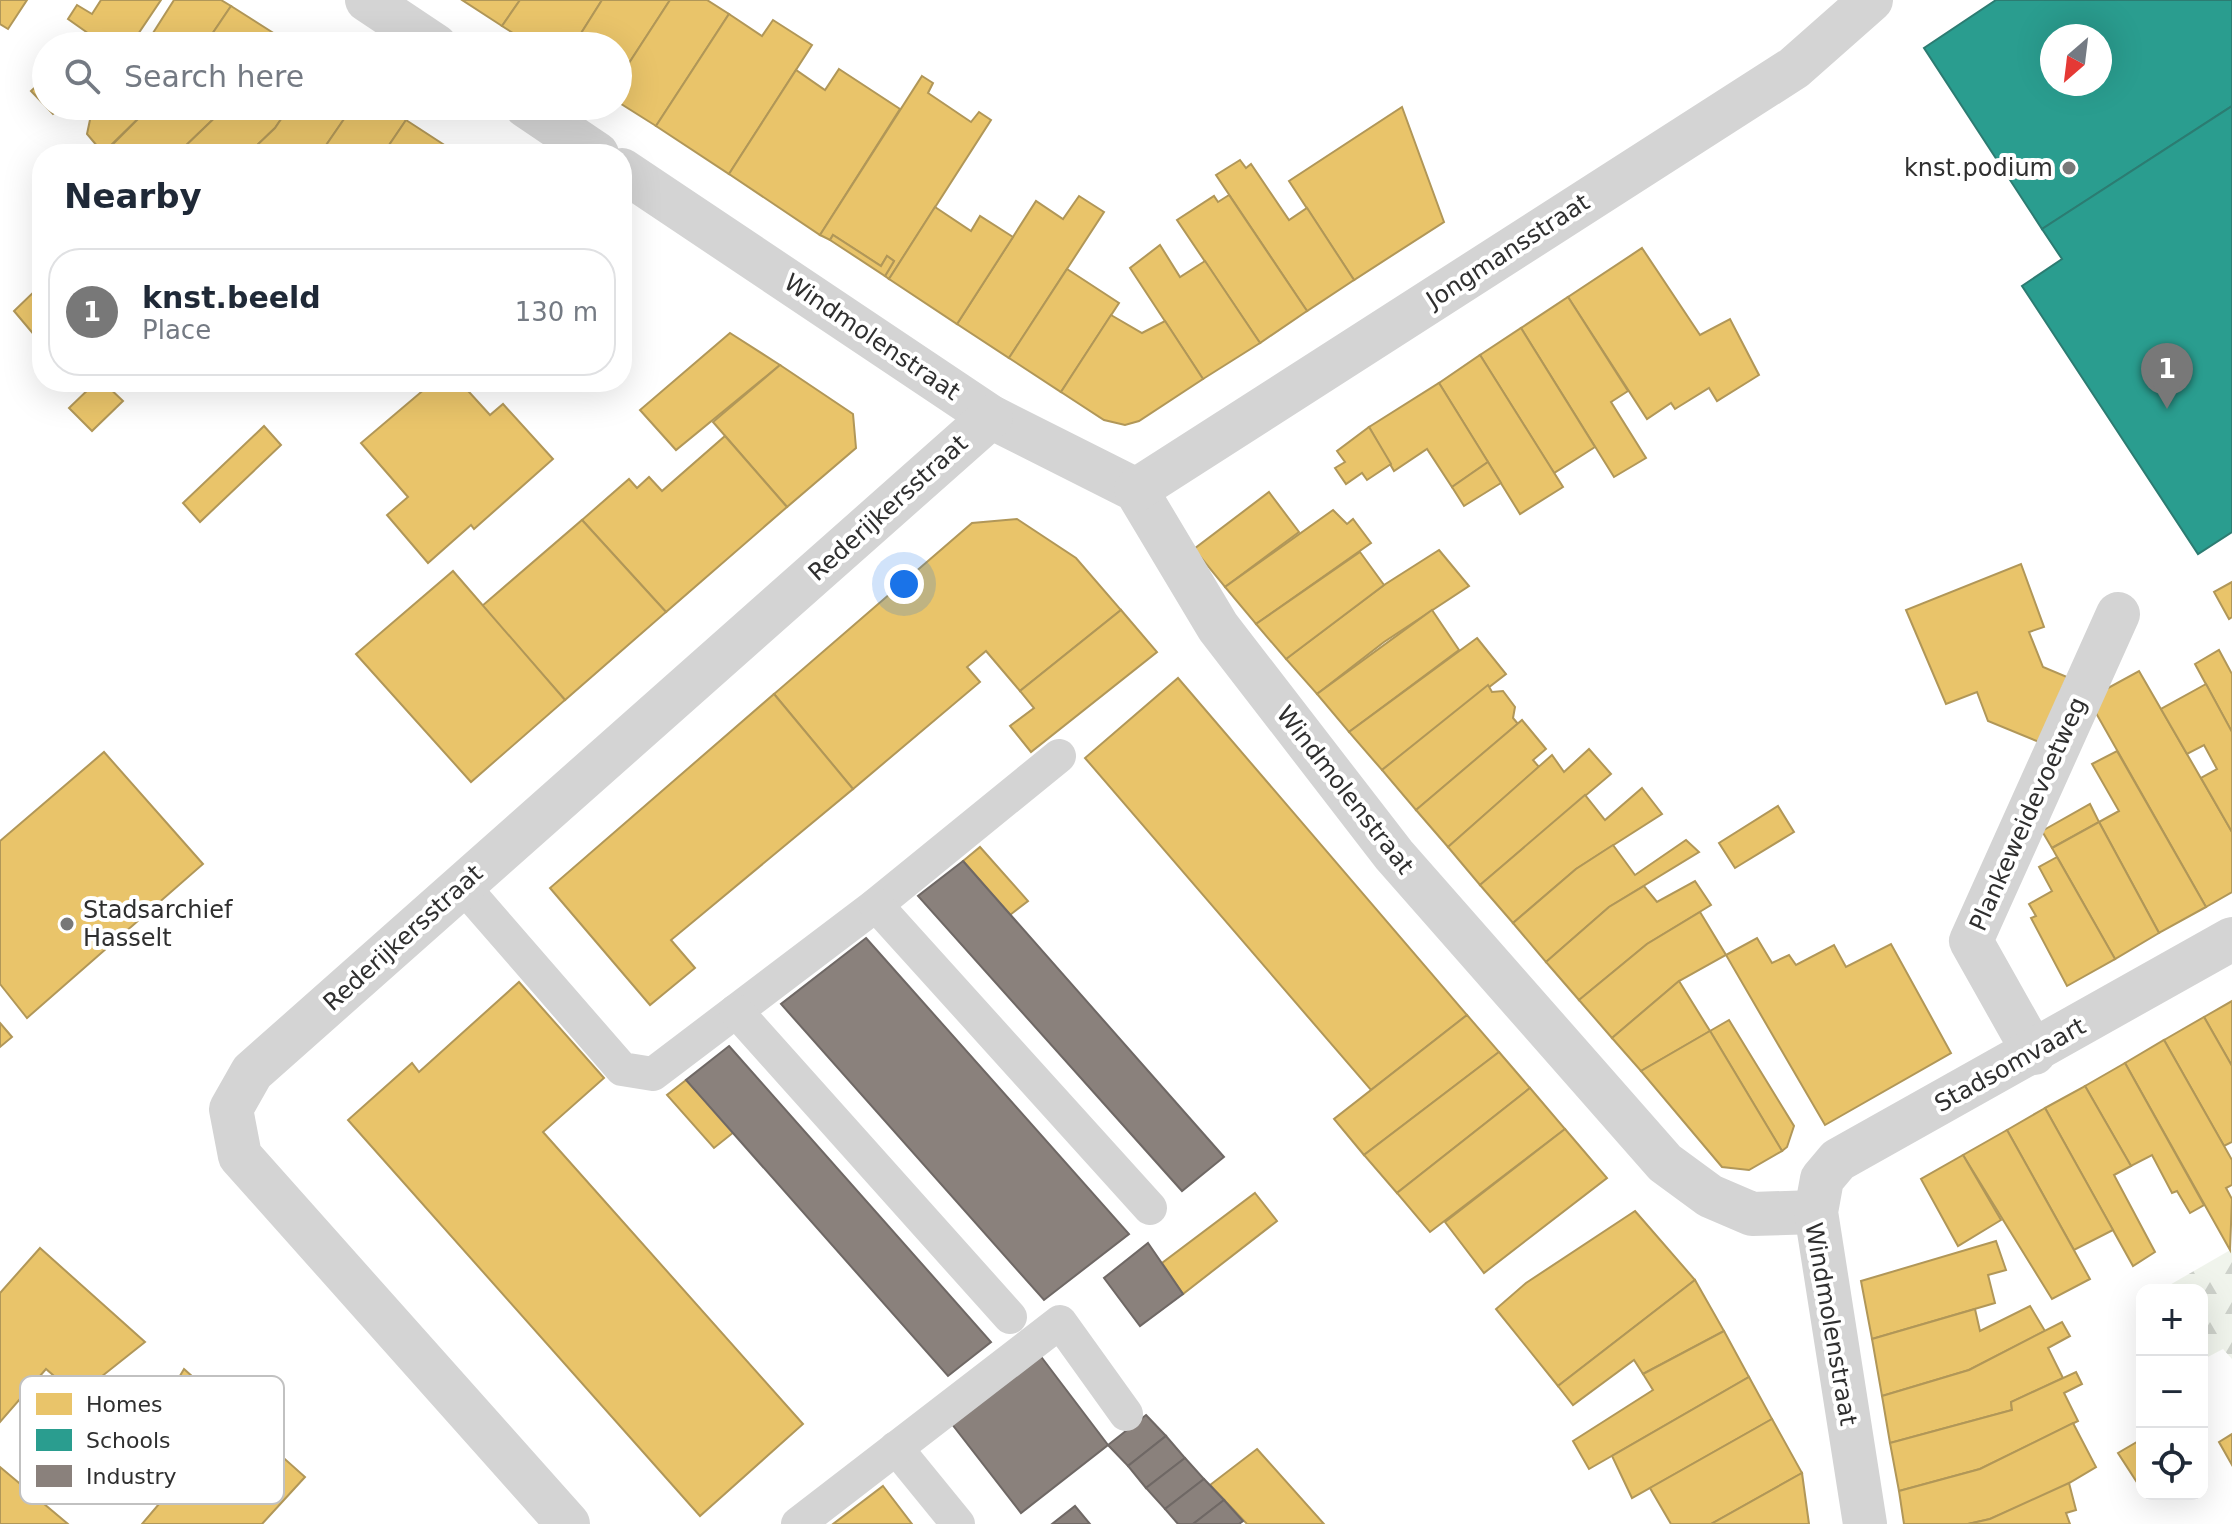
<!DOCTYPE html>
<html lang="en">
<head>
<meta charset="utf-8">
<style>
  :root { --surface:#fff; --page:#f2f2f3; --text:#1f2937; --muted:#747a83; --line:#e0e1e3; --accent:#787878 }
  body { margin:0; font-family:"DejaVu Sans",sans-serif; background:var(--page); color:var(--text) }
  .controls { position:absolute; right:24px; bottom:24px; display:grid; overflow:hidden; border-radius:16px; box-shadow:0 8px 32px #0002 }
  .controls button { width:72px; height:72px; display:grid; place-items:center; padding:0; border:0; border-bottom:2px solid var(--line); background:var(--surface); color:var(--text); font:40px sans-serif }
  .compass { position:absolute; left:2040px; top:24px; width:72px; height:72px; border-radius:50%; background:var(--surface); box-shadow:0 8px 32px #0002; rotate:208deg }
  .you { position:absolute; left:904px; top:584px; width:28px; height:28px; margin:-20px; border:6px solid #fff; border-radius:50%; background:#1a73e8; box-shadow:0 0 0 12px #1a73e833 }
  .badge { display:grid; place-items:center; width:52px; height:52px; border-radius:50%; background:var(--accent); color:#fff; font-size:26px; font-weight:700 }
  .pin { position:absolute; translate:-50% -66px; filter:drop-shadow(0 2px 4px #0008) }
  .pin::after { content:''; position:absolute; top:42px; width:28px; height:24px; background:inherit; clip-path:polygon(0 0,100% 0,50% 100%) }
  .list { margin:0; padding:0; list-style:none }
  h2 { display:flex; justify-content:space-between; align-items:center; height:104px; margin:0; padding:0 32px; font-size:34px }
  h2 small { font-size:26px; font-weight:400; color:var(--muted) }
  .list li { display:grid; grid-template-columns:52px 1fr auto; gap:24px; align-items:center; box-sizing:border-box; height:128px; margin:0 16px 16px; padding:0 16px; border:2px solid var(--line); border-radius:32px }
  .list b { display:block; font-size:30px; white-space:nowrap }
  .list p { margin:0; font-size:26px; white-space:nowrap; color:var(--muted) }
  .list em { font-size:26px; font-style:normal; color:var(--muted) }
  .icon { flex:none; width:44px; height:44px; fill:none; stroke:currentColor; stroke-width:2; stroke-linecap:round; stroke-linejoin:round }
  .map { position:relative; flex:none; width:2232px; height:1524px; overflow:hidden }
  .search { position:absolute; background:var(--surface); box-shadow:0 8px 32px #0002; left:32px; top:32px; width:600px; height:88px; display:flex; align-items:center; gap:20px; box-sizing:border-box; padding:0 28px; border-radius:44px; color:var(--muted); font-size:30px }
  .panel { position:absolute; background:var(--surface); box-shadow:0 8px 32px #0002; left:32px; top:144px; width:600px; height:248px; border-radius:32px }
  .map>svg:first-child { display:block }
</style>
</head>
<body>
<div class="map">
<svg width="2232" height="1524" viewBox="0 0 2232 1524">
  <defs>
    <pattern id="forest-firs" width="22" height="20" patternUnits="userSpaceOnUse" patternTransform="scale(2)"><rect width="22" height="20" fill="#f0f4ec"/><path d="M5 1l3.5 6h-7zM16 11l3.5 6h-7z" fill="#ced2cb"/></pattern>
  </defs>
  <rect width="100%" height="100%" fill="#fff"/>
  <polygon fill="url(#forest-firs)" points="2232,1249 2232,1359 2223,1349 2202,1360 2202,1290 2161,1290"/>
  <g fill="#e9c46a" stroke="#b19758" stroke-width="2">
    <polygon points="0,0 27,0 8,29 0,24"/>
    <polygon points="101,0 161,0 130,46 81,46 92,36 68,19 77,5 92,14"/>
    <polygon points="174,0 221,0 231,6 204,46 130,46 134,42 146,44"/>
    <polygon points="462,0 520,0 502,26"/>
    <polygon points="520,0 602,0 573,46 533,46 502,26"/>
    <polygon points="602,0 670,0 618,80 618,46 573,46"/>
    <polygon points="670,0 707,0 729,14 656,126 618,102 618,80"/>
    <polygon points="231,6 275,34 267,46 204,46"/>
    <polygon points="729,14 762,36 773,20 812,45 729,174 656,126"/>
    <polygon points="275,34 293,46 267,46"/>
    <polygon points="839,69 900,109 820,235 729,174 796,70 825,90"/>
    <polygon points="922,76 933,83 928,93 971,122 979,112 991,120 889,279 885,276 894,261 887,256 881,266 833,235 830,240 820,235"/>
    <polygon points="46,77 46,106 63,106 53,114 31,91"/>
    <polygon points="100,106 151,106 103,153 87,134 91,115"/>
    <polygon points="151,106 227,106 177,154 152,154 147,149 141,154 103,154"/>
    <polygon points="227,106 290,106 275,128 248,154 177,154"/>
    <polygon points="290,106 353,106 320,154 248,154 275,128"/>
    <polygon points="353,106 384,106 406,120 383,154 320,154"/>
    <polygon points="1402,107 1444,222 1354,280 1289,181"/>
    <polygon points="406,120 449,148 445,154 383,154"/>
    <polygon points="1240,160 1246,168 1251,164 1289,220 1307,208 1354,280 1307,311 1216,175"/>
    <polygon points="1229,195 1307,311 1260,343 1177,220 1214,196 1218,202"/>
    <polygon points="1079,196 1104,212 1009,358 957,324 1036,201 1063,219"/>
    <polygon points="935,207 971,231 980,216 1013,237 957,324 889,279"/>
    <polygon points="833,235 881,266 887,256 894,261 885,276 830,240"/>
    <polygon points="1160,245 1180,277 1205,261 1260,343 1203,379 1130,268"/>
    <polygon points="1642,248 1700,335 1730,319 1759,375 1717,401 1709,388 1675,409 1671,403 1647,419 1568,297"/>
    <polygon points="1067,269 1119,303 1061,392 1009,358"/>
    <polygon points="42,284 42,342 41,343 14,311"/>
    <polygon points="1568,297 1628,391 1611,402 1646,458 1614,477 1521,328"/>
    <polygon points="1111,315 1142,333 1165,321 1203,379 1139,421 1125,425 1104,420 1061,392"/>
    <polygon points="1521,328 1595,447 1554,473 1480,355"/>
    <polygon points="730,333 780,365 676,450 640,410"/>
    <polygon points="1480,355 1563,487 1520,514 1439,383"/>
    <polygon points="780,365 853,414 856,448 787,507 713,422"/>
    <polygon points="96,382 103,382 123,401 92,431 69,408"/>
    <polygon points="433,382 460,382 490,415 503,404 553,459 474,529 471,525 428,563 387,515 408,497 361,443"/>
    <polygon points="1439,383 1488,462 1452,487 1427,449 1394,471 1369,427"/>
    <polygon points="264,426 281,445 200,522 183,503"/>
    <polygon points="1369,427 1391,464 1367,480 1362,473 1346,484 1335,468 1345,462 1337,451"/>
    <polygon points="725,436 787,507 666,612 582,520 629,479 637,488 649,477 662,491"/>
    <polygon points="1488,462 1501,483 1464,506 1452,487"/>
    <polygon points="1269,492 1299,532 1225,587 1194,549"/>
    <polygon points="1333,510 1347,524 1353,519 1371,543 1256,624 1225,587"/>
    <polygon points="1017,519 1076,558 1121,610 1020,691 986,651 967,667 980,682 853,789 774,694 972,523"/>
    <polygon points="582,520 666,612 565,700 482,606"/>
    <polygon points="1439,550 1469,586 1384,642 1317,694 1286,659 1384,585"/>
    <polygon points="1360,552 1384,585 1286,659 1256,624"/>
    <polygon points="2021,564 2044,627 2029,632 2043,667 2067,677 2039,742 1988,721 1977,692 1946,704 1906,610"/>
    <polygon points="453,571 565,700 471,782 356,654"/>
    <polygon points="2232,582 2232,617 2229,619 2214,592"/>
    <polygon points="1121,610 1157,652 1031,752 1010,726 1034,708 1020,691"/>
    <polygon points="1432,610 1459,650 1349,732 1317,694"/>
    <polygon points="1477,638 1506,674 1382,770 1349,732"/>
    <polygon points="2219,650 2232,674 2232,732 2195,664"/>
    <polygon points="2139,671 2232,832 2232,892 2206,907 2088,699"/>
    <polygon points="1178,678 1467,1015 1371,1090 1085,758"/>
    <polygon points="2206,684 2232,732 2232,832 2201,778 2217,769 2204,745 2187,754 2161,709"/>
    <polygon points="1488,685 1492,692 1503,691 1515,707 1513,718 1518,724 1416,810 1382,770"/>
    <polygon points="774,694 853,789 671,940 695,968 650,1005 550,888"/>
    <polygon points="1522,720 1546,749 1533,760 1539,767 1448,847 1416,810"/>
    <polygon points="1589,749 1611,774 1480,885 1448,847 1552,755 1564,772"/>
    <polygon points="2117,751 2206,907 2159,933 2099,822 2119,811 2092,764"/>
    <polygon points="104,752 203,864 27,1018 0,984 0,841"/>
    <polygon points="1642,788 1662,814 1576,869 1513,923 1480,885 1585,795 1605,820"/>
    <polygon points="2090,804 2099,822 2052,848 2042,831"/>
    <polygon points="1778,806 1794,832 1735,868 1719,843"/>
    <polygon points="2099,822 2159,933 2115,959 2052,848"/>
    <polygon points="1686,840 1699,852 1609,907 1546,962 1513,923 1576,869 1613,845 1635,875"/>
    <polygon points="980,847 1028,901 1010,915 963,861"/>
    <polygon points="2057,857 2115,959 2067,986 2031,918 2036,916 2029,904 2052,891 2039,867"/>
    <polygon points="1695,881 1711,905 1647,944 1579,1000 1546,962 1609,907 1644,886 1657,902"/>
    <polygon points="1700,912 1726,955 1679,981 1612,1038 1579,1000 1647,944"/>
    <polygon points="1757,938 1772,963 1789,955 1796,965 1834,945 1846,967 1891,944 1951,1053 1825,1125 1726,955"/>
    <polygon points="1679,981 1710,1031 1641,1071 1612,1038"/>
    <polygon points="519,982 604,1078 543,1132 803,1424 700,1516 348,1120 412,1063 419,1072"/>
    <polygon points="2232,1001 2232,1066 2204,1017"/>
    <polygon points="1467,1015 1499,1052 1364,1155 1334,1119"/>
    <polygon points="2204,1017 2232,1066 2232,1142 2224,1146 2164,1040"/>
    <polygon points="1729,1020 1794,1126 1787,1147 1782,1151 1710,1031"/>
    <polygon points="0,1023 12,1037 0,1047"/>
    <polygon points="1710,1031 1782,1151 1749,1170 1722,1167 1641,1071"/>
    <polygon points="2164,1040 2232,1160 2232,1185 2226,1188 2232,1199 2230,1250 2125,1063"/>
    <polygon points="1499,1052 1530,1088 1397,1193 1364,1155"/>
    <polygon points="2125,1063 2204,1205 2190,1213 2177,1191 2172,1193 2152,1155 2131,1166 2085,1086"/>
    <polygon points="686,1080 734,1132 714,1148 667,1095"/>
    <polygon points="2085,1086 2131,1166 2114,1175 2155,1252 2133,1266 2045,1108"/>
    <polygon points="1530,1088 1565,1129 1430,1232 1397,1193"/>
    <polygon points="2045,1108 2113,1230 2074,1250 2007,1130"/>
    <polygon points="1565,1129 1607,1178 1484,1273 1445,1222"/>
    <polygon points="2007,1130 2090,1279 2052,1299 1963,1155"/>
    <polygon points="1963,1155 2001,1220 1958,1246 1921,1179"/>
    <polygon points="1255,1193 1277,1221 1183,1294 1162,1263"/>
    <polygon points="1635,1211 1695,1280 1558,1386 1496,1309 1526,1283"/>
    <polygon points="1996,1241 2006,1270 1988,1275 1995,1303 1872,1339 1861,1281"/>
    <polygon points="40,1248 145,1342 77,1396 46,1369 0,1422 0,1293"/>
    <polygon points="1695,1280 1724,1331 1643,1374 1634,1360 1573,1405 1558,1386"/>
    <polygon points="2030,1306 2045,1331 1969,1370 1882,1396 1872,1339 1975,1309 1980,1331"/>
    <polygon points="2062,1322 2070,1336 2048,1348 2063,1378 2011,1402 2012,1410 1890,1443 1882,1396 1969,1370"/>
    <polygon points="1724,1331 1749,1377 1589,1469 1573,1441 1653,1390 1643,1374"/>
    <polygon points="184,1369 305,1477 262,1524 142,1524 176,1484 136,1450"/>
    <polygon points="2076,1372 2082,1384 2064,1393 2078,1421 1980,1469 1899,1491 1890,1443 2012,1410 2011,1402"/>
    <polygon points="1749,1377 1772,1419 1632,1498 1612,1456"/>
    <polygon points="1772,1419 1802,1473 1711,1524 1671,1524 1650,1488"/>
    <polygon points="2073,1423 2096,1467 2059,1489 1990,1519 1968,1524 1904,1524 1899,1491 1980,1469"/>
    <polygon points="2232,1434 2232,1465 2219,1442"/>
    <polygon points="2142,1439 2142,1482 2138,1484 2118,1453"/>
    <polygon points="1257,1449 1324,1524 1247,1524 1210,1485"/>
    <polygon points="0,1467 68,1524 0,1524"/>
    <polygon points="1802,1473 1809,1524 1711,1524"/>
    <polygon points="2069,1483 2076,1510 2066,1513 2070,1524 1968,1524 1990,1519"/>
    <polygon points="883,1486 912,1524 833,1524"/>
  </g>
  <g fill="#2a9d8f" stroke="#2c7c72" stroke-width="2" fill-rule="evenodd">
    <path d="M 1996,0 L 2232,0 L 2232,106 L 2042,229 L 1924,48 ZM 2052,36 L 2100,36 L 2100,84 L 2052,84 Z"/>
    <polygon points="2232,106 2232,532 2198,554 2022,286 2062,259 2042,229"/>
  </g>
  <g fill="#8a817c" stroke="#6f6865" stroke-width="2">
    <polygon points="963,861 1224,1157 1182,1191 918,896"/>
    <polygon points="866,938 1129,1234 1044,1300 781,1004"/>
    <polygon points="729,1046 991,1342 948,1376 686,1080"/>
    <polygon points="1148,1243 1183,1294 1140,1326 1104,1278"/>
    <polygon points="1036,1350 1108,1445 1021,1513 948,1419"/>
    <polygon points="1146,1415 1166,1436 1128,1466 1108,1445"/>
    <polygon points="1166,1436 1185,1458 1146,1488 1128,1466"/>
    <polygon points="1185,1458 1204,1479 1165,1509 1146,1488"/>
    <polygon points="1204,1479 1224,1500 1193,1524 1178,1524 1165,1509"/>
    <polygon points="1224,1500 1243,1521 1239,1524 1193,1524"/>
    <polygon points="1075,1506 1090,1524 1052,1524"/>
  </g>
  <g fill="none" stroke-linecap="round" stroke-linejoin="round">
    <g stroke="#d4d4d4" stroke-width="34">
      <polyline points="462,885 622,1069 653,1074 876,905 1059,756"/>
      <polyline points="876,905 1150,1208"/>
      <polyline points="736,1011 1010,1317"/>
      <polyline points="896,1448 958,1524"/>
      <polyline points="798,1524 1060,1322 1126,1414"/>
    </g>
    <g stroke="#d4d4d4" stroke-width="44">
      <polyline points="367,0 436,46"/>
      <polyline points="526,106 597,154"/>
      <polyline points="622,170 991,417 1136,490 1218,627 1394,855 1665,1163 1710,1196 1752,1214 1816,1212"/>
      <polyline points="1136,490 1794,68 1871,0"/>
      <polyline points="2034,1053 1971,941 2118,614"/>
      <polyline points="568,1524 240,1156 231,1109 252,1072 991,417"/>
      <polyline points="1865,1524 1816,1212 1822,1179 1838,1160 2232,939"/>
    </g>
  </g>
  <g fill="#787878" stroke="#fff" stroke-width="3">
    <circle cx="2069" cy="168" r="8"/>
    <circle cx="67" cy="924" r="8"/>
  </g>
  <g text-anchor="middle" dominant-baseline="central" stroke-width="8" stroke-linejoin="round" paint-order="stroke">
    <g font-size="24" fill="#2f2f2f" stroke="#fff" text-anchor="end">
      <text x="2053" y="168">knst.podium</text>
      <text x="83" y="910" text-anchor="start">Stadsarchief<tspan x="83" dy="28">Hasselt</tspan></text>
    </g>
    <g font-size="24" fill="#2f2f2f" stroke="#fff">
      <text transform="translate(1508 251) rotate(-33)">Jongmansstraat</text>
      <text transform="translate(872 337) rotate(34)">Windmolenstraat</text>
      <text transform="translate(888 508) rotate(-42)">Rederijkersstraat</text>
      <text transform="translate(1345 790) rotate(52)">Windmolenstraat</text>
      <text transform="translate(2028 814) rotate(-66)">Plankeweidevoetweg</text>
      <text transform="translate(403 938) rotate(-42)">Rederijkersstraat</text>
      <text transform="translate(2010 1065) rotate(-29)">Stadsomvaart</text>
      <text transform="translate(1831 1324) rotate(80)">Windmolenstraat</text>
    </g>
  </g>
  <rect x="20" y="1376" width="264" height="128" rx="12" fill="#fff" stroke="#c1c1c1" stroke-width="2"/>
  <rect x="36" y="1393" width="36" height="22" fill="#e9c46a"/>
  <rect x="36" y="1429" width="36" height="22" fill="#2a9d8f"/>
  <rect x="36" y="1465" width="36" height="22" fill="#8a817c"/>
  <g font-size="22" fill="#2f2f2f">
    <text x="86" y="1412">Homes</text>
    <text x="86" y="1448">Schools</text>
    <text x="86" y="1484">Industry</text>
  </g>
</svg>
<div class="controls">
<button>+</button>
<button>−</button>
<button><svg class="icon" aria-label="locate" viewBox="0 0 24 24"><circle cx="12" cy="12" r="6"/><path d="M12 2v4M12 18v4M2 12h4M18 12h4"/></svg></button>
</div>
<svg class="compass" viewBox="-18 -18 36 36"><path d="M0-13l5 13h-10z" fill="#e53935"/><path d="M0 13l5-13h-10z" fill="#747a83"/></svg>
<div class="you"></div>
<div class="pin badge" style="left:2167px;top:409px">1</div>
<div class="search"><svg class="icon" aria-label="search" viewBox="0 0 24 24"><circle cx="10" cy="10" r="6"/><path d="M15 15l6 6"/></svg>Search here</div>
<section class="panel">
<h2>Nearby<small></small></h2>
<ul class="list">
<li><span class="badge">1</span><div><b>knst.beeld</b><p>Place</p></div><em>130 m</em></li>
</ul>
</section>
</div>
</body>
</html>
